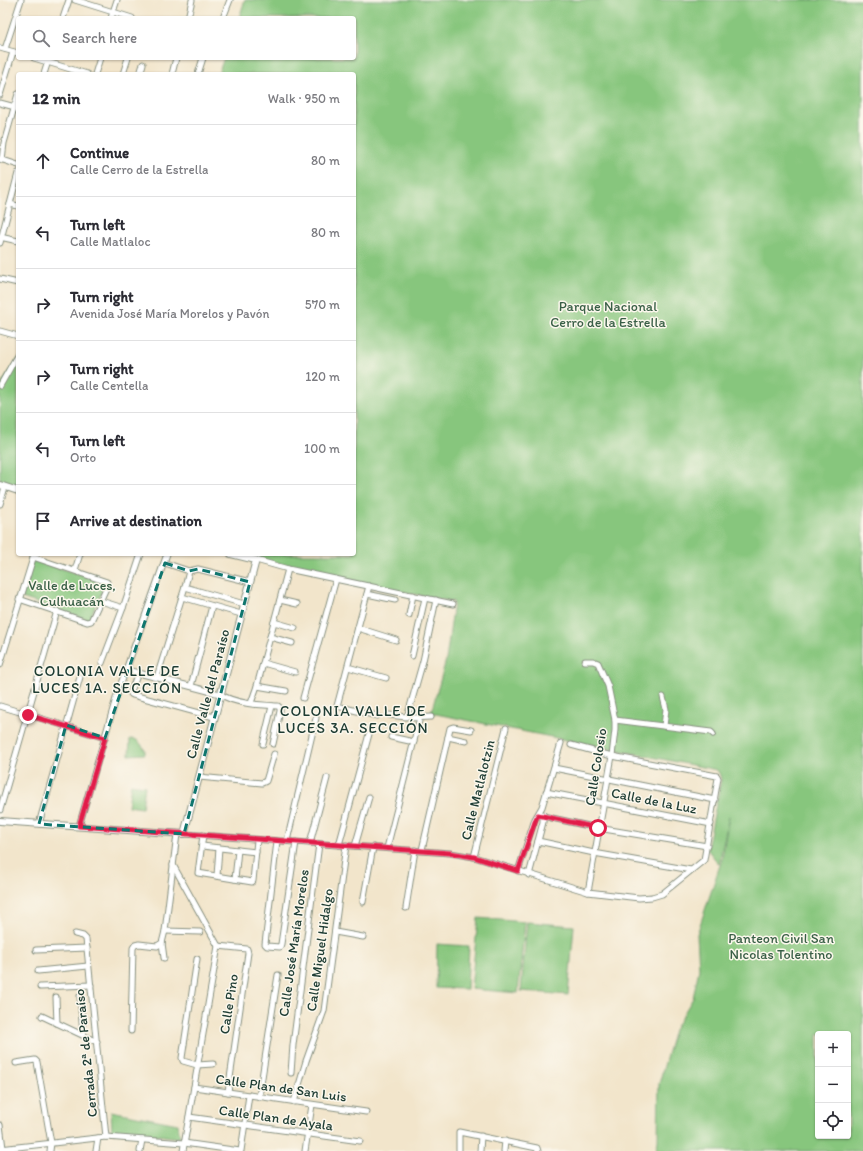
<!DOCTYPE html>
<html lang="en">
<head>
<meta charset="utf-8">
<style>
  :root { --surface:#fff; --page:#f7f7f7; --text:#2b2b33; --muted:#7c7c81; --line:#e1e1e2 }
  body { margin:0; font-family:Itim,sans-serif; background:var(--page); color:var(--text) }
  .controls { position:absolute; right:12px; bottom:12px; display:grid; overflow:hidden; border-radius:4px; box-shadow:0 1px 3px #0004 }
  .controls button { width:36px; height:36px; display:grid; place-items:center; padding:0; border:0; border-bottom:1px solid var(--line); background:var(--surface); color:var(--text); font:20px sans-serif }
  .stop { position:absolute; width:12px; height:12px; margin:-9px; border:3px solid #e11d48; border-radius:50%; background:#fff }
  .stop.end { background:#e11d48; border-color:#fff; box-shadow:0 1px 4px #0008 }
  .list { margin:0; padding:0; list-style:none }
  h2 { display:flex; justify-content:space-between; align-items:center; height:52px; margin:0; padding:0 16px; font-size:17px }
  h2 small { font-size:13px; font-weight:400; color:var(--muted) }
  .list li { display:grid; grid-template-columns:26px 1fr auto; gap:12px; align-items:center; box-sizing:border-box; height:72px; padding:0 16px; border-top:1px solid var(--line) }
  .list b { display:block; font-size:15px; white-space:nowrap }
  .list p { margin:0; font-size:13px; white-space:nowrap; color:var(--muted) }
  .list em { font-size:13px; font-style:normal; color:var(--muted) }
  .icon { flex:none; width:22px; height:22px; fill:none; stroke:currentColor; stroke-width:2; stroke-linecap:round; stroke-linejoin:round }
  .map { position:relative; flex:none; width:863px; height:1151px; overflow:hidden }
  .search { position:absolute; background:var(--surface); box-shadow:0 1px 3px #0004; left:16px; top:16px; width:340px; height:44px; display:flex; align-items:center; gap:10px; box-sizing:border-box; padding:0 14px; border-radius:4px; color:var(--muted); font-size:15px }
  .panel { position:absolute; background:var(--surface); box-shadow:0 1px 3px #0004; left:16px; top:72px; width:340px; height:484px; border-radius:4px }
  .map>svg:first-child { display:block }
</style>
</head>
<body>
<div class="map">
<svg width="863" height="1151" viewBox="0 0 863 1151">
  <rect width="100%" height="100%" fill="#fbf7ec"/>
  <filter id="ink" filterUnits="userSpaceOnUse"><feTurbulence type="fractalNoise" baseFrequency=".025" numOctaves="2"/><feDisplacementMap in="SourceGraphic" scale="8" xChannelSelector="R" yChannelSelector="G"/><feConvolveMatrix kernelMatrix="1 2 1 2 8 2 1 2 1" color-interpolation-filters="sRGB"/></filter>
  <filter id="wash" filterUnits="userSpaceOnUse"><feTurbulence type="fractalNoise" baseFrequency=".012" numOctaves="4" result="noise"/><feDisplacementMap in="SourceGraphic" scale="16" xChannelSelector="R" yChannelSelector="G"/><feGaussianBlur stdDeviation="0.9" result="paint"/><feColorMatrix in="noise" values="0 0 0 0 0 0 0 0 0 0 0 0 0 0 0 0 0 1.4 0 .05"/><feComposite in="paint" operator="in"/></filter>
  <g filter="url(#wash)">
    <rect width="100%" height="100%" fill="#f2e5cb"/>
    <g fill="#87c67d" stroke="#538258" fill-rule="evenodd">
      <path d="M 245,0 L 863,0 L 863,1151 L 656,1151 L 658,1141 L 659,1084 L 674,1030 L 693,998 L 699,969 L 697,934 L 722,859 L 729,816 L 719,864 L 707,849 L 721,780 L 720,775 L 717,770 L 431,713 L 446,660 L 454,602 L 369,585 L 336,576 L 236,554 L 354,554 L 354,74 L 218,74 L 224,58 L 354,58 L 354,18 L 239,18 ZM 818,1034 L 848,1034 L 848,1136 L 818,1136 Z"/>
      <polygon points="18,359 18,489 0,483 0,386"/>
      <polygon points="33,560 106,582 89,620 22,598"/>
      <polygon points="130,739 137,740 145,749 145,754 129,755"/>
      <polygon points="131,784 145,786 142,808 128,806"/>
      <polygon points="478,918 525,922 518,993 471,989"/>
      <polygon points="527,922 574,926 568,995 521,991"/>
      <polygon points="437,944 469,946 467,989 436,988"/>
      <polygon points="111,1111 178,1124 180,1138 141,1133 112,1132"/>
    </g>
  </g>
  <g filter="url(#ink)">
    <g fill="none" stroke-linecap="round" stroke-linejoin="round">
      <g stroke="#889180" stroke-width="7">
        <g id="minor">
          <polyline points="75,0 132,18"/>
          <polyline points="63,18 69,0"/>
          <polyline points="111,18 117,0"/>
          <polyline points="188,18 192,0"/>
          <polyline points="223,18 230,0"/>
          <polyline points="0,48 18,53"/>
          <polyline points="5,49 21,0"/>
          <polyline points="34,58 87,74"/>
          <polyline points="44,74 49,58"/>
          <polyline points="95,74 100,58"/>
          <polyline points="123,74 128,58"/>
          <polyline points="140,74 143,64"/>
          <polyline points="172,74 176,58"/>
          <polyline points="198,74 203,58"/>
          <polyline points="0,95 13,52"/>
          <polyline points="0,103 15,107"/>
          <polyline points="0,159 18,165"/>
          <polyline points="2,160 4,143 18,94"/>
          <polyline points="10,204 18,206"/>
          <polyline points="0,237 18,241"/>
          <polyline points="0,243 18,173"/>
          <polyline points="0,279 18,283"/>
          <polyline points="0,331 18,336"/>
          <polyline points="0,386 18,354"/>
          <polyline points="0,504 5,487"/>
          <polyline points="256,560 288,569 453,604"/>
          <polyline points="165,563 189,571 198,569 250,582"/>
          <polyline points="75,570 80,554"/>
          <polyline points="369,586 337,706 377,716"/>
          <polyline points="185,587 244,604"/>
          <polyline points="367,594 395,600"/>
          <polyline points="182,597 241,614"/>
          <polyline points="19,599 87,622 91,621 107,586 107,582 33,557"/>
          <polyline points="280,600 297,604"/>
          <polyline points="101,601 123,608"/>
          <polyline points="409,615 413,595"/>
          <polyline points="274,622 295,628"/>
          <polyline points="358,628 396,640"/>
          <polyline points="270,637 292,643"/>
          <polyline points="412,656 425,598"/>
          <polyline points="585,661 593,661 598,663 608,686 615,720 615,730 612,756 588,892"/>
          <polyline points="102,663 123,608 141,554"/>
          <polyline points="263,663 295,672"/>
          <polyline points="0,665 34,555"/>
          <polyline points="348,667 386,678"/>
          <path d="M 127,670 L 220,694 C 235,704 260,705 278,706 L 280,708 L 280,711 L 273,744"/>
          <polyline points="138,673 131,691 131,694 133,695 214,717"/>
          <polyline points="157,677 185,587 189,571"/>
          <polyline points="191,686 212,606"/>
          <polyline points="257,686 286,691"/>
          <polyline points="663,697 666,709 664,726"/>
          <polyline points="303,698 336,579"/>
          <polyline points="251,703 257,686 288,569"/>
          <polyline points="0,706 105,738"/>
          <polyline points="389,715 406,717 408,714 423,661 436,600"/>
          <polyline points="411,718 431,717"/>
          <polyline points="615,720 711,732 713,734"/>
          <polyline points="391,737 414,742"/>
          <polyline points="448,737 466,741"/>
          <polyline points="263,744 272,706"/>
          <polyline points="554,768 715,800"/>
          <polyline points="199,777 262,783 266,781 274,754"/>
          <polyline points="546,792 711,824"/>
          <polyline points="0,810 57,611"/>
          <polyline points="538,815 598,828 707,846"/>
          <polyline points="39,824 80,677"/>
          <polyline points="79,826 117,695 167,554"/>
          <polyline points="184,834 450,853 474,857 588,892 639,898 652,897 662,894 704,860 718,778 717,776 612,756 571,745"/>
          <polyline points="203,835 198,873 252,882 253,881 257,840"/>
          <polyline points="277,841 265,944 267,946 280,947 281,944 296,842"/>
          <polyline points="287,841 316,718"/>
          <polyline points="538,841 594,853 691,870"/>
          <polyline points="310,843 327,778"/>
          <polyline points="339,845 369,734"/>
          <polyline points="202,846 256,852"/>
          <polyline points="355,846 369,797"/>
          <polyline points="387,848 420,717"/>
          <polyline points="422,850 450,728 453,727 471,730"/>
          <polyline points="474,857 506,728"/>
          <polyline points="173,865 218,946 183,1151"/>
          <polyline points="518,871 535,819 542,807 561,743"/>
          <polyline points="529,875 543,822 543,814"/>
          <polyline points="217,876 219,848"/>
          <polyline points="235,879 238,850"/>
          <polyline points="363,902 373,847"/>
          <polyline points="406,908 415,850"/>
          <polyline points="165,931 200,932"/>
          <polyline points="335,932 363,937"/>
          <polyline points="75,934 83,936 86,939 106,1137"/>
          <polyline points="218,946 247,949 248,953 228,1092"/>
          <polyline points="36,950 87,948"/>
          <polyline points="164,958 162,943 165,931 177,834"/>
          <polyline points="197,959 182,1058 183,1061 197,1065 213,1064"/>
          <polyline points="38,971 88,966"/>
          <polyline points="40,987 91,985"/>
          <polyline points="80,996 83,1035"/>
          <polyline points="56,997 57,1023"/>
          <polyline points="42,1016 97,1042"/>
          <polyline points="131,1031 133,948 135,945 139,944 157,946 162,943"/>
          <polyline points="16,1063 35,1060 37,1062 51,1143 50,1151"/>
          <polyline points="291,1073 293,1045 319,844"/>
          <polyline points="194,1087 366,1112"/>
          <polyline points="259,1097 278,975"/>
          <polyline points="294,1102 306,1061 324,1011 346,845"/>
          <polyline points="189,1117 360,1141"/>
          <polyline points="0,1125 3,1148"/>
          <polyline points="0,1149 106,1137 184,1143 240,1151"/>
          <polyline points="96,1151 98,1138"/>
          <polyline points="140,1151 142,1140"/>
          <polyline points="241,1151 249,1095"/>
          <polyline points="305,1151 312,1105"/>
          <polyline points="459,1151 459,1132 532,1147 537,1148 538,1151"/>
          <polyline points="480,1151 481,1136"/>
          <polyline points="504,1151 505,1141"/>
        </g>
      </g>
      <g stroke="#889180" stroke-width="8">
        <g id="tertiary">
          <polyline points="0,485 18,491"/>
          <polyline points="0,821 184,834 256,560 231,554"/>
        </g>
      </g>
      <use href="#minor" stroke="#fff" stroke-width="5"/>
      <use href="#tertiary" stroke="#fff" stroke-width="6"/>
    </g>
  </g>
  <g fill="none" stroke-linecap="round" stroke-linejoin="round" filter="url(#ink)">
    <polyline stroke="#e11d48" stroke-width="5" points="28,715 105,738 79,826 450,853 474,857 518,871 536,819 538,815 598,828"/>
  </g>
  <path fill="none" stroke="#0f766e" stroke-width="3" stroke-dasharray="8 5" stroke-linejoin="round" d="M 165,563 L 189,571 L 198,569 L 250,582 L 184,834 L 39,824 L 66,725 L 105,738 Z"/>
  <g text-anchor="middle" dominant-baseline="central" stroke-width="3" stroke-linejoin="round" paint-order="stroke">
    <g font-size="14" fill="#395f46" stroke="#fbf7ec">
      <text x="608" y="306">Parque Nacional<tspan x="608" dy="16">Cerro de la Estrella</tspan></text>
      <text x="72" y="585">Valle de Luces,<tspan x="72" dy="16">Culhuacán</tspan></text>
      <text x="781" y="938">Panteon Civil San<tspan x="781" dy="16">Nicolas Tolentino</tspan></text>
    </g>
    <g font-size="14" fill="#1f3d34" stroke="#fbf7ec">
      <text transform="translate(208 694) rotate(-75)">Calle Valle del Paraíso</text>
      <text transform="translate(596 767) rotate(-81)">Calle Colosio</text>
      <text transform="translate(478 790) rotate(-76)">Calle Matlalotzin</text>
      <text transform="translate(654 801) rotate(11)">Calle de la Luz</text>
      <text transform="translate(294 943) rotate(-82)">Calle José María Morelos</text>
      <text transform="translate(320 950) rotate(-82)">Calle Miguel Hidalgo</text>
      <text transform="translate(229 1004) rotate(-81)">Calle Pino</text>
      <text transform="translate(86 1053) rotate(-96)">Cerrada 2ª de Paraíso</text>
      <text transform="translate(281 1088) rotate(8)">Calle Plan de San Luis</text>
      <text transform="translate(276 1118) rotate(8)">Calle Plan de Ayala</text>
    </g>
    <g font-size="15" letter-spacing="1" fill="#1f3d34" stroke="#fbf7ec">
      <text x="107" y="671">COLONIA VALLE DE<tspan x="107" dy="17">LUCES 1A. SECCIÓN</tspan></text>
      <text x="353" y="711">COLONIA VALLE DE<tspan x="353" dy="17">LUCES 3A. SECCIÓN</tspan></text>
    </g>
  </g>
</svg>
<div class="controls">
<button>+</button>
<button>−</button>
<button><svg class="icon" aria-label="locate" viewBox="0 0 24 24"><circle cx="12" cy="12" r="6"/><path d="M12 2v4M12 18v4M2 12h4M18 12h4"/></svg></button>
</div>
<div class="stop" style="left:598px;top:828px"></div>
<div class="stop end" style="left:28px;top:715px"></div>
<div class="search"><svg class="icon" aria-label="search" viewBox="0 0 24 24"><circle cx="10" cy="10" r="6"/><path d="M15 15l6 6"/></svg>Search here</div>
<section class="panel">
<h2>12 min<small>Walk · 950 m</small></h2>
<ul class="list">
<li><svg class="icon" aria-label="ahead" viewBox="0 0 24 24"><path d="M12 20V5M6 11l6-6 6 6"/></svg><div><b>Continue</b><p>Calle Cerro de la Estrella</p></div><em>80 m</em></li>
<li><svg class="icon" aria-label="left" viewBox="0 0 24 24"><path d="M17 20v-9H6M10 6l-5 5 5 5"/></svg><div><b>Turn left</b><p>Calle Matlaloc</p></div><em>80 m</em></li>
<li><svg class="icon" aria-label="right" viewBox="0 0 24 24"><path d="M7 20v-9h11M14 6l5 5-5 5"/></svg><div><b>Turn right</b><p>Avenida José María Morelos y Pavón</p></div><em>570 m</em></li>
<li><svg class="icon" aria-label="right" viewBox="0 0 24 24"><path d="M7 20v-9h11M14 6l5 5-5 5"/></svg><div><b>Turn right</b><p>Calle Centella</p></div><em>120 m</em></li>
<li><svg class="icon" aria-label="left" viewBox="0 0 24 24"><path d="M17 20v-9H6M10 6l-5 5 5 5"/></svg><div><b>Turn left</b><p>Orto</p></div><em>100 m</em></li>
<li><svg class="icon" aria-label="arrive" viewBox="0 0 24 24"><path d="M6 21V4h12l-3 4 3 4H6"/></svg><div><b>Arrive at destination</b></div></li>
</ul>
</section>
</div>
</body>
</html>
